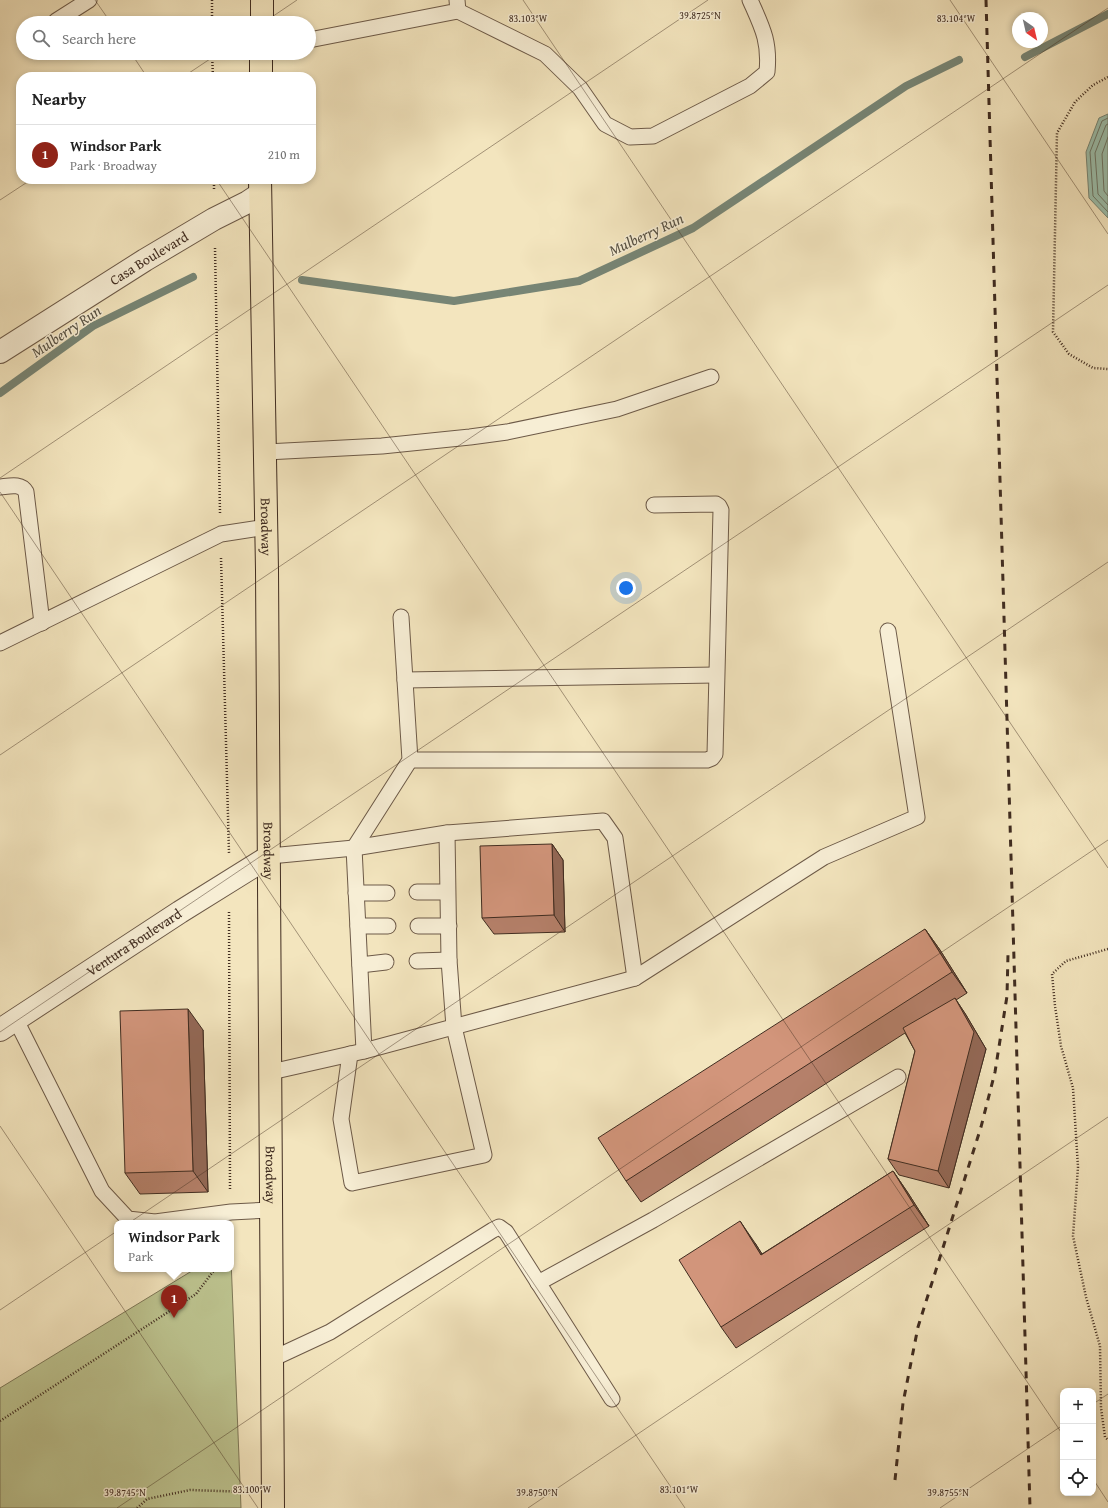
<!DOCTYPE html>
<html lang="en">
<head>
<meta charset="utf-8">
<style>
  :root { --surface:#fff; --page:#f2f2f2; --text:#222; --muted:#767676; --line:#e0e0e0; --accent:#8f2418 }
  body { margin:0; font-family:"Gentium Book Plus",serif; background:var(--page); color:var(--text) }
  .controls { position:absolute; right:12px; bottom:12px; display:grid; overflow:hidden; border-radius:8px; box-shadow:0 2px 6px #0003 }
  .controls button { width:36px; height:36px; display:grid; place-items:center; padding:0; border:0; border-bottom:1px solid var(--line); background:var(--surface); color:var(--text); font:20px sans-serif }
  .compass { position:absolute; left:1012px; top:12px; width:36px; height:36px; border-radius:50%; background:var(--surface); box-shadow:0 2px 6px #0003; rotate:146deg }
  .you { position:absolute; left:626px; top:588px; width:14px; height:14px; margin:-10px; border:3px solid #fff; border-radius:50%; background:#1a73e8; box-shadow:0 0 0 6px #1a73e833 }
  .badge { display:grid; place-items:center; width:26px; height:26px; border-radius:50%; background:var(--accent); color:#fff; font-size:13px; font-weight:700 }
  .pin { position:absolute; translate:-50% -33px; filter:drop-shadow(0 1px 2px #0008) }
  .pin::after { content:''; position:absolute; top:21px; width:14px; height:12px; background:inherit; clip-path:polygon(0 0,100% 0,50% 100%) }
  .popup { position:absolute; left:114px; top:1220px; width:120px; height:52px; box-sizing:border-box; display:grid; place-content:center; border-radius:8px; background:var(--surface); filter:drop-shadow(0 1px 3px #0005); font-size:13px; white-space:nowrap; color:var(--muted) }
  .popup b { font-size:15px; color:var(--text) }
  .popup::after { content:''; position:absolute; left:50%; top:100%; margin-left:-8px; border:8px solid transparent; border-top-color:var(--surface) }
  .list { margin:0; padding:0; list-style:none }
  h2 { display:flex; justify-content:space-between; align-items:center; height:52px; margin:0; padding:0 16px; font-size:17px }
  h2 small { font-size:13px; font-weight:400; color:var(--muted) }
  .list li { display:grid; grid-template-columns:26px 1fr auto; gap:12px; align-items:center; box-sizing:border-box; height:60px; padding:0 16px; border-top:1px solid var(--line) }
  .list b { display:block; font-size:15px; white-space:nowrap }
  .list p { margin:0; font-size:13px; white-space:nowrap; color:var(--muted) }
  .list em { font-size:13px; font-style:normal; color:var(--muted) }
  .icon { flex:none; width:22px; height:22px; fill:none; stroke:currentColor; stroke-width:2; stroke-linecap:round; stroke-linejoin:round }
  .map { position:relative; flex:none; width:1108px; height:1508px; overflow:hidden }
  .search { position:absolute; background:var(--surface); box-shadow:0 2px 6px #0003; left:16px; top:16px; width:300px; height:44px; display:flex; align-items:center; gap:10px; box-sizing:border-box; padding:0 14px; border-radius:22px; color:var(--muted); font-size:15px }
  .panel { position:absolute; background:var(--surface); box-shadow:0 2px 6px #0003; left:16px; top:72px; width:300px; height:112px; border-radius:16px }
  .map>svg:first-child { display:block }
</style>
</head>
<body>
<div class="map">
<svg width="1108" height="1508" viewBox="0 0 1108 1508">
  <rect width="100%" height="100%" fill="#f3e5be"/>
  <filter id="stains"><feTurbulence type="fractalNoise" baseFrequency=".005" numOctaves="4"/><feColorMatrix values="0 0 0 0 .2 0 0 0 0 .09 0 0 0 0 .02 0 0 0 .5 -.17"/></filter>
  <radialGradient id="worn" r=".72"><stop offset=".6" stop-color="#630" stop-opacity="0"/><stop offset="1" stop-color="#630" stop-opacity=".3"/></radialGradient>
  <polygon fill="#bdc490" stroke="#7e7858" points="231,1259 241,1508 0,1508 0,1388 195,1269 231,1269"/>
  <polygon fill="#9cc0ad" stroke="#778575" points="1108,114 1108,218 1089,198 1086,152 1099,118"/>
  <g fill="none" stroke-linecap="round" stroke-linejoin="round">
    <g stroke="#6e7666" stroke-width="1">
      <polyline points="1108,118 1102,121 1090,152 1093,196 1108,212"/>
      <polyline points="1108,124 1106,125 1095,153 1098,194 1108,205"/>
      <polyline points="1108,137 1102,154 1104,191 1108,196"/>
    </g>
    <g stroke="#778575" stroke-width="8">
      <polyline points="1025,57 1108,14"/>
      <polyline points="302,280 454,301 579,281 693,228 906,86 959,60"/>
      <polyline points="0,393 93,326 193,277"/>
    </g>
    <g stroke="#6d5a48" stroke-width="17">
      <g id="service">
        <path d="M 458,11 L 545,54 L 580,88 L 605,124 L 630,137 L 653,136 L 750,86 L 767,72 C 770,41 762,27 750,0"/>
        <polyline points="56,21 89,0"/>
        <polyline points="309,40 458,11 457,0"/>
        <polyline points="266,452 382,446 470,437 507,432 617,409 711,377"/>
        <path d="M 0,487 C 10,486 21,483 26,492 L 42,623"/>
        <polyline points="0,643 221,534 266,527"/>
        <polyline points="405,680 716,675"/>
        <polyline points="410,760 707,760 712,758 715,754 721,510 719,506 716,504 654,505"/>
        <polyline points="270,856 354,848 447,833 603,821 615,838 635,978"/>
        <polyline points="417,892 447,892"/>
        <polyline points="356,893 387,893"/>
        <polyline points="358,926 388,926"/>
        <polyline points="418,926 449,926"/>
        <polyline points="417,961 449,960"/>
        <polyline points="360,965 386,962"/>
        <polyline points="16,1020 102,1191 128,1219 155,1222 231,1212 271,1210"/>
        <polyline points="364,1051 354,848 410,760 401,617"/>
        <polyline points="350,1054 341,1119 352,1183 484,1155 454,1027 449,960 447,833"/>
        <polyline points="271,1072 364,1051 635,978 824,857 917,817 888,631"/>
        <polyline points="538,1283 653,1220 898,1077"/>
        <polyline points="272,1359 330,1332 493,1230 499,1227 506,1232 612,1399"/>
      </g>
    </g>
    <g stroke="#6d5a48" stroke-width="24">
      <g id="minor">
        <path id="s1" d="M 0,352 L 145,260 L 214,219 L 248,202 L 260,194"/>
      </g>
    </g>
    <g stroke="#6d5a48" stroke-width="24">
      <g id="tertiary">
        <path id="s2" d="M 0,1030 L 180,912 L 270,856"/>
      </g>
    </g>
    <g stroke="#402c20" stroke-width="24">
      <g id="primary">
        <polyline points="262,23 262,0"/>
        <polyline points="261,77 261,53"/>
        <path id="s3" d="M 260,179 L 267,570 L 273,1508"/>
      </g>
    </g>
    <g stroke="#402c20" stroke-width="2.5" stroke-dasharray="1 2" stroke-linecap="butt">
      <polyline points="212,0 212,23"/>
      <polyline points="212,53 213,77"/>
      <polyline points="1108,77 1093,85 1075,102 1057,133 1053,332 1069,354 1093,368 1108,369"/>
      <polyline points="214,179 214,191"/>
      <polyline points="215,248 220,513"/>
      <polyline points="221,558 229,853"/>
      <polyline points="229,912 230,1191"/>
      <polyline points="1108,949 1066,961 1052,974 1055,1006 1061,1046 1073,1088 1078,1167 1073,1236 1086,1297 1100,1346 1101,1408 1105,1437 1108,1440"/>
      <polyline points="0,1421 196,1294 215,1269"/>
      <polyline points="137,1508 147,1499 190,1490 249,1492"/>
    </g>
    <use href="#service" stroke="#f7eed5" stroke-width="15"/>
    <use href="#minor" stroke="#f7eed5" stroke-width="22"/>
    <use href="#tertiary" stroke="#f7eed5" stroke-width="22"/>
    <use href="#primary" stroke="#f3e5be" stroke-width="22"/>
    <g stroke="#402c20" stroke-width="3" stroke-dasharray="7 7" stroke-linecap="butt">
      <polyline points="986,0 1030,1508"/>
      <polyline points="895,1480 903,1403 918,1327 981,1127 995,1072 1007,996 1008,954"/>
    </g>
  </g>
  <g fill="#b5806a" stroke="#402c20">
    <polygon points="552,844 563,860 565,932 494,934 482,918"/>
    <polygon points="925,929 940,950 967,993 956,1000 966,1015 986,1049 949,1188 899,1175 888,1159 915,1051 905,1033 641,1202 626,1181"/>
    <polygon points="203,1030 208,1192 140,1194 125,1173"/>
    <polygon points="893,1171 908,1193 929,1226 736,1348 721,1327 755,1243 762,1254"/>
  </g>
  <g fill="#936856" stroke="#402c20">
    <polygon points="552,844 563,860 565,932 554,915"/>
    <polygon points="925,929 940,950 967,993 952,972"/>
    <polygon points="955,998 966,1015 986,1049 949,1188 938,1171"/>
    <polygon points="188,1009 203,1030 208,1192 193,1171"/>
    <polygon points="893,1171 908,1193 929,1226 914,1205"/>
    <polygon points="740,1221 755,1243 776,1276 761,1255"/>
  </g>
  <g fill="#d2957b" stroke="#402c20">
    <polygon points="552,844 554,915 482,918 480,846"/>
    <polygon points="925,929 952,972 626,1181 598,1138"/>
    <polygon points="955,998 974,1032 938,1171 888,1159 915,1051 903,1028"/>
    <polygon points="188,1009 193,1171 125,1173 120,1011"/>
    <polygon points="893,1171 914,1205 721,1327 679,1260 740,1221 761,1255"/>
  </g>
  <path fill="none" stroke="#402c20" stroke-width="1" stroke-opacity="0.45" d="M 95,0 L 111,23M 523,0 L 1108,868M 950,0 L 1108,234M 263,23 L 297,0M 131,53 L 147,77M 183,77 L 219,53M 216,179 L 1063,1435M 0,200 L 32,179M 0,478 L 708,0M 0,492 L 685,1508M 0,755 L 1108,8M 0,1032 L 1108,285M 0,1126 L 258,1508M 0,1310 L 1108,562M 1093,1404 L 1108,1394M 1093,1479 L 1108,1502M 117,1508 L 1108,840M 528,1508 L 1108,1117M 940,1508 L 1063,1425"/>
  <g text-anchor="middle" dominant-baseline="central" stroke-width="3" stroke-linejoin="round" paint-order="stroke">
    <g font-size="14" fill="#402c20" stroke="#f7eed5">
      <text stroke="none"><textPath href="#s1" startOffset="176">Casa Boulevard</textPath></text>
      <text stroke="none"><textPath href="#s3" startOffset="348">Broadway</textPath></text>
      <text stroke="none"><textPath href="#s3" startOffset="672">Broadway</textPath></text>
      <text stroke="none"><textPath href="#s2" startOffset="160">Ventura Boulevard</textPath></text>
      <text stroke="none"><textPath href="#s3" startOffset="996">Broadway</textPath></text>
    </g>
    <g font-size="15" font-style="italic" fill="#575143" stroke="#f7eed5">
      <text transform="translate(646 234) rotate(-25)">Mulberry Run</text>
      <text transform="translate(66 331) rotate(-34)">Mulberry Run</text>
    </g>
  </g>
  <g font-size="10" text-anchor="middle" fill="#402c20" stroke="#f7eed5" stroke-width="3" stroke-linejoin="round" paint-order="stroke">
    <text x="700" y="19">39.8725°N</text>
    <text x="528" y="22">83.103°W</text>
    <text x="956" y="22">83.104°W</text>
    <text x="252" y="1493">83.100°W</text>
    <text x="679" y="1493">83.101°W</text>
    <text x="125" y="1496">39.8745°N</text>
    <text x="537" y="1496">39.8750°N</text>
    <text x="948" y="1496">39.8755°N</text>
  </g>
  <rect width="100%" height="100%" filter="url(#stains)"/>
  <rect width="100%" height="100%" fill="url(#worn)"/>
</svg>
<div class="controls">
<button>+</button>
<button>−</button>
<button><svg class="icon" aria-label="locate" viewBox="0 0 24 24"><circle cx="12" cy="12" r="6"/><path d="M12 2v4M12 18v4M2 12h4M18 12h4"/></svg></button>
</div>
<svg class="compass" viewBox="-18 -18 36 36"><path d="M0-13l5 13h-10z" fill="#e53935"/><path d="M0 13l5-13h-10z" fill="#767676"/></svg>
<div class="you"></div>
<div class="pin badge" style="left:174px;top:1318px">1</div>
<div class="popup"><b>Windsor Park</b>Park</div>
<div class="search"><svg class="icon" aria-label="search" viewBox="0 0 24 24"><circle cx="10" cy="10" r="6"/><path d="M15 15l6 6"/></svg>Search here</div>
<section class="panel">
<h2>Nearby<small></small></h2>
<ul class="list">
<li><span class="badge">1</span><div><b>Windsor Park</b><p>Park · Broadway</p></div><em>210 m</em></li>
</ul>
</section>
</div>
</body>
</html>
